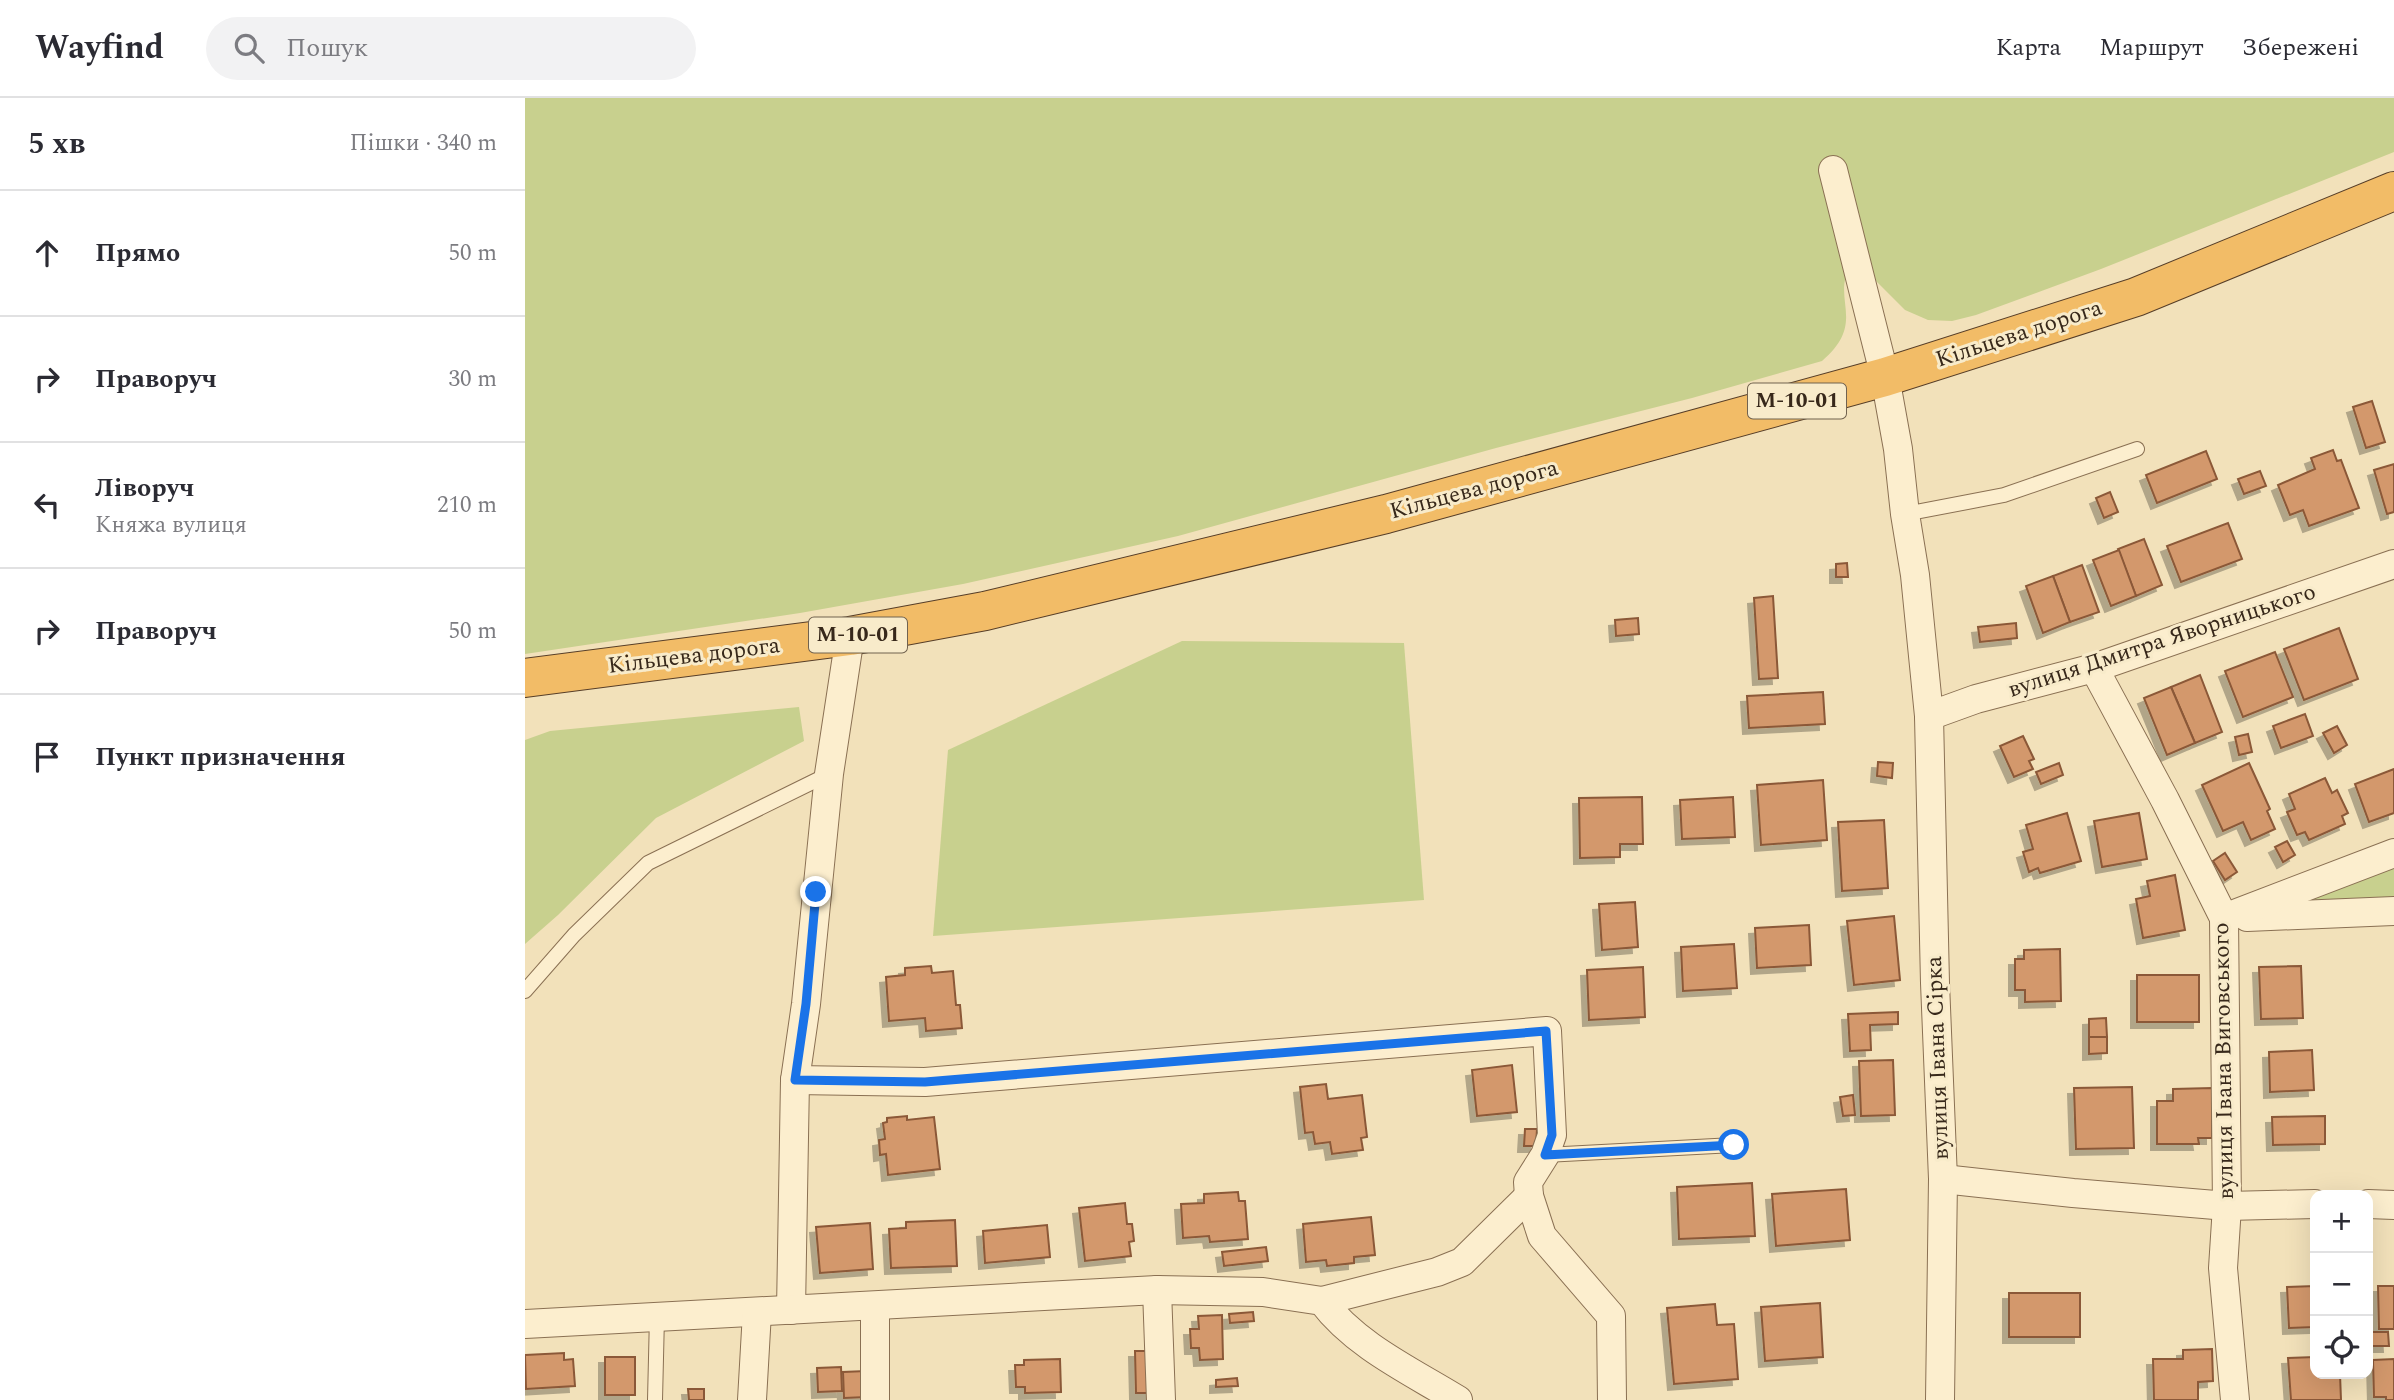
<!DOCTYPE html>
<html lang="uk">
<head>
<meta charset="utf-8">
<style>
  :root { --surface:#fff; --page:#f2f2f3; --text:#2b2b33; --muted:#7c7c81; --line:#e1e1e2 }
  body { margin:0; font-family:Spectral,serif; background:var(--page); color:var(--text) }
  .controls { position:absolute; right:21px; bottom:21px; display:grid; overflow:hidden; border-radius:14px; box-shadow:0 7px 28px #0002 }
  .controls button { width:63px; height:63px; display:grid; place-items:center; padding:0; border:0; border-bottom:2px solid var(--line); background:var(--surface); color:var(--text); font:35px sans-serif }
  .stop { position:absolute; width:21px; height:21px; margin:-16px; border:5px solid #1a73e8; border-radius:50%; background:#fff }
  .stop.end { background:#1a73e8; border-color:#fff; box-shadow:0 2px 7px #0008 }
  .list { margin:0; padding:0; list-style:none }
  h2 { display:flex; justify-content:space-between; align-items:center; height:91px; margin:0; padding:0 28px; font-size:30px }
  h2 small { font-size:23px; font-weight:400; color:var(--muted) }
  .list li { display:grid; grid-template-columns:46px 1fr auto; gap:21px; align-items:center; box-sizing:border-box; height:126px; padding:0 28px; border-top:2px solid var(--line) }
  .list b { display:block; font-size:26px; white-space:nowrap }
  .list p { margin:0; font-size:23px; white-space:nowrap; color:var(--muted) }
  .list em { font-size:23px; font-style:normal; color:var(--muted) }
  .icon { flex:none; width:38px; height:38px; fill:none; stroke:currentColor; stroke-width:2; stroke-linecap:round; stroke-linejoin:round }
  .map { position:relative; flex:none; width:1869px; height:1302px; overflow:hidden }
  header { display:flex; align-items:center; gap:42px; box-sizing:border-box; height:98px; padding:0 35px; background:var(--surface); border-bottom:2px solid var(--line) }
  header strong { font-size:33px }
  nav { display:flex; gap:38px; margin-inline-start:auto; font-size:24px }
  .search { width:490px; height:63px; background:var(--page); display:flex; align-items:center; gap:18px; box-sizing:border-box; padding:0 24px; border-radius:38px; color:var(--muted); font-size:26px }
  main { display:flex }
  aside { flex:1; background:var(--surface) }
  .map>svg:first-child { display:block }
</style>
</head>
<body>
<header>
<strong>Wayfind</strong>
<div class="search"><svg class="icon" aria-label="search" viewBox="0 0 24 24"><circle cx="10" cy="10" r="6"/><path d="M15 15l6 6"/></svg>Пошук</div>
<nav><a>Карта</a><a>Маршрут</a><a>Збережені</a></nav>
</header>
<main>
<aside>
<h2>5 хв<small>Пішки · 340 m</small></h2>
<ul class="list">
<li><svg class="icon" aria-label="ahead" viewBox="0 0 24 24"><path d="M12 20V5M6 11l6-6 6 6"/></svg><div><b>Прямо</b></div><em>50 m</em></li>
<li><svg class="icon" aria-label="right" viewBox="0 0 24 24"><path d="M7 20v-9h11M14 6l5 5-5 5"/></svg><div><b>Праворуч</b></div><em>30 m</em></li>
<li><svg class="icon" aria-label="left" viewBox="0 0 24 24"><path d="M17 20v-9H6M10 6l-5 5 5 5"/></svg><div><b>Ліворуч</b><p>Княжа вулиця</p></div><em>210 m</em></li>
<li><svg class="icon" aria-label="right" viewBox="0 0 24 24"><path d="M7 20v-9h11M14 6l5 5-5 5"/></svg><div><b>Праворуч</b></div><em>50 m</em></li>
<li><svg class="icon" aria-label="arrive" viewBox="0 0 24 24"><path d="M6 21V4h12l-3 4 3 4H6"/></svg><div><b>Пункт призначення</b></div></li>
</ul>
</aside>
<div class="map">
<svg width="1869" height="1302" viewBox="0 0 1869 1302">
  <defs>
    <filter id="shadow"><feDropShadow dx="-6" dy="6" stdDeviation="0" flood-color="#0004"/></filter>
  </defs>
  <rect width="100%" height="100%" fill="#f2e1ba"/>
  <g fill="#c8d08e">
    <path d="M 0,0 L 1869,0 L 1869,54 L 1576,171 L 1451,217 L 1427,223 L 1403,222 L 1380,212 L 1345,177 L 1326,168 C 1305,200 1343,224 1297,263 L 1167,300 L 971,350 L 653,438 L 438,486 L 275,515 L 0,556 Z"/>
    <polygon points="657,543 879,545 899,802 408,838 423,652"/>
    <polygon points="274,609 279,643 131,720 33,817 0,846 0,642 25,633"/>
    <polygon points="1869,755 1869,813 1699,820"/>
  </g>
  <g fill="#d3986c" stroke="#8b5837" stroke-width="2" filter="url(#shadow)">
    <polygon points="1847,303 1860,344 1841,350 1828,309"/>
    <polygon points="1808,352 1812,363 1816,362 1834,410 1784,428 1778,412 1765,417 1753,387 1790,371 1786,360"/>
    <polygon points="1681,353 1692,381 1632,405 1621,377"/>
    <polygon points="1869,366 1869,414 1862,416 1849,372"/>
    <polygon points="1735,373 1741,388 1719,396 1713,381"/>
    <polygon points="1585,394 1593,414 1579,420 1571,400"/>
    <polygon points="1703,425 1717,461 1656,484 1642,448"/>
    <polygon points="1619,441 1637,487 1611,498 1593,451"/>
    <polygon points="1594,452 1611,498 1586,508 1568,462"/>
    <polygon points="1322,465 1323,479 1311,479 1311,466"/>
    <polygon points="1557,467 1574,514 1545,524 1528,478"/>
    <polygon points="1528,478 1545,524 1518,535 1501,488"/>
    <polygon points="1248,498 1253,580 1234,581 1229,500"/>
    <polygon points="1113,520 1114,536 1091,538 1090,522"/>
    <polygon points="1491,525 1492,540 1455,544 1453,529"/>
    <polygon points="1814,530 1833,581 1779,602 1759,551"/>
    <polygon points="1750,554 1768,599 1718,619 1700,573"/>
    <polygon points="1675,577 1697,634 1670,645 1646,589"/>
    <polygon points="1646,589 1670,645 1642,657 1619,600"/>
    <polygon points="1298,594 1300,626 1224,630 1222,598"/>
    <polygon points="1780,616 1788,638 1756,650 1748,628"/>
    <polygon points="1812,628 1822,647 1809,655 1798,635"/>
    <polygon points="1723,636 1727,654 1714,657 1710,639"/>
    <polygon points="1498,638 1509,661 1504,663 1508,671 1489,679 1475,648"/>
    <polygon points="1353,664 1368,665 1367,680 1352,678"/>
    <polygon points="1534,665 1538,677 1516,686 1511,674"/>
    <polygon points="1724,665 1745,711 1742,713 1750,731 1726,742 1718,724 1698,733 1677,687"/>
    <polygon points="1869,671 1869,715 1844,724 1830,686"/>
    <polygon points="1800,680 1807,695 1812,692 1823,715 1817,718 1820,726 1784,742 1780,734 1772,737 1762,714 1770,711 1764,696"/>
    <polygon points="1298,682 1302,742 1236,747 1232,687"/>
    <polygon points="1117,699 1118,746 1095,746 1095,759 1055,760 1054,700"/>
    <polygon points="1208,699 1210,739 1157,741 1155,702"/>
    <polygon points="1542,715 1556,763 1515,775 1513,770 1504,774 1498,754 1508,751 1501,727"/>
    <polygon points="1614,715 1622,761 1577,769 1569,723"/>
    <polygon points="1359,722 1363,790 1317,793 1313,724"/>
    <polygon points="1762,743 1770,757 1758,764 1750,749"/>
    <polygon points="1700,755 1712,774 1700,782 1688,763"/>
    <polygon points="1650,777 1660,832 1618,840 1611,801 1625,798 1622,783"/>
    <polygon points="1110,804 1113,849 1077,852 1074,806"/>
    <polygon points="1369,818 1375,882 1329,887 1322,823"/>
    <polygon points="1284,827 1286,867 1232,870 1230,830"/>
    <polygon points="1209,846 1212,890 1158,893 1156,849"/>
    <polygon points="1535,851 1536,903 1500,904 1500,892 1490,892 1490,861 1499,861 1499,852"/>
    <polygon points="406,868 407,875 428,873 431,907 435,907 437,930 401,933 400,920 364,923 361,879 380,877 380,870"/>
    <polygon points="1776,868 1778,920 1736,921 1734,869"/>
    <polygon points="1118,869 1120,919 1064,922 1062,872"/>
    <rect x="1612" y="877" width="62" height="47"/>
    <polygon points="1373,914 1373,926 1345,927 1346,952 1325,953 1323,916"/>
    <polygon points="1581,920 1582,939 1564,939 1564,921"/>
    <polygon points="1564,939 1582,939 1582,955 1564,956"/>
    <polygon points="1787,952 1789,992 1745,994 1744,954"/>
    <polygon points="1368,962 1370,1017 1336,1018 1334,963"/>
    <polygon points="987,967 992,1014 952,1018 947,972"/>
    <polygon points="801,986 803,1001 837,997 842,1039 836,1040 838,1052 807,1056 805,1044 790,1046 788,1034 780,1035 775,989"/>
    <polygon points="1607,989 1609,1050 1551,1051 1549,990"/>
    <polygon points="1687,990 1687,1040 1673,1040 1674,1046 1632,1046 1632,1003 1648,1003 1648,991"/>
    <polygon points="1328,997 1330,1017 1318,1018 1315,999"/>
    <polygon points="382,1018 382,1022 409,1019 415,1071 363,1077 361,1056 355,1057 354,1042 360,1041 358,1025 362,1024 362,1020"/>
    <polygon points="1800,1018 1800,1046 1748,1047 1747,1019"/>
    <polygon points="1000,1031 1012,1031 1011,1048 999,1048"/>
    <polygon points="1227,1085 1230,1138 1154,1141 1152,1089"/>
    <polygon points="1321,1091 1325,1142 1251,1148 1247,1096"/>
    <polygon points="713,1094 714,1103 720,1103 723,1141 685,1144 684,1138 658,1140 656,1106 679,1105 679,1096"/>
    <polygon points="600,1105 602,1126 607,1126 609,1143 604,1144 606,1158 560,1163 554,1110"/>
    <polygon points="846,1119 850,1157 829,1159 829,1165 802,1168 801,1162 781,1164 778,1126"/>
    <polygon points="430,1122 432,1168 366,1170 364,1131 381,1130 381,1124"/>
    <polygon points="345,1125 348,1171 295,1175 291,1129"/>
    <polygon points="522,1127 525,1159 460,1165 458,1133"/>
    <polygon points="741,1149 743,1163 699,1168 697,1154"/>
    <polygon points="1790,1188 1790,1229 1764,1230 1762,1189"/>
    <polygon points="1853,1188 1869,1188 1869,1231 1854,1231"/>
    <rect x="1484" y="1195" width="71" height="44"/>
    <polygon points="1295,1205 1298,1259 1240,1263 1236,1209"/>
    <polygon points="1190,1206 1192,1227 1209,1226 1213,1281 1149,1286 1142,1210"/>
    <polygon points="728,1214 729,1223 705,1225 704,1216"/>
    <polygon points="697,1217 698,1261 675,1262 674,1250 666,1250 665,1231 674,1231 673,1218"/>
    <polygon points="1843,1234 1863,1234 1864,1248 1843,1248"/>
    <polygon points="1687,1251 1688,1283 1673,1284 1673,1302 1629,1302 1628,1261 1658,1261 1658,1252"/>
    <polygon points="610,1253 633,1253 633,1295 611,1295"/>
    <polygon points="39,1255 39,1262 48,1261 50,1288 1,1291 0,1257"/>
    <rect x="80" y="1259" width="30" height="38"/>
    <polygon points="1790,1259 1790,1276 1815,1276 1816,1302 1766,1302 1763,1260"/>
    <polygon points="535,1261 536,1294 500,1295 500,1289 491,1289 490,1267 499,1267 499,1262"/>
    <polygon points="1869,1261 1869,1302 1861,1302 1861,1299 1849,1299 1848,1262"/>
    <polygon points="316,1269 317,1293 293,1294 292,1270"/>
    <polygon points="341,1273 342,1299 319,1300 318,1274"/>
    <polygon points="712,1280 713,1288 691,1289 691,1282"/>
    <polygon points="163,1291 179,1291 179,1302 164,1302"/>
  </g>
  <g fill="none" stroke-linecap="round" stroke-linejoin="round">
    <g stroke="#8a7053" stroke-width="16">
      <g id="service">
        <polyline points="1380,416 1479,397 1612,351"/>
        <polyline points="0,893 49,837 123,765 304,676"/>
        <polyline points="1020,1057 1209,1047"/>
        <polyline points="130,1302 132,1218"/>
      </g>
    </g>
    <g stroke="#8a7053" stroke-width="30">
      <g id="minor">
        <polyline points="1308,72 1360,279 1373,351 1380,416 1390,477 1404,618 1410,885 1418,1081 1415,1302"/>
        <polyline points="1569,570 1640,702 1699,820 1702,1108 1698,1170 1710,1302"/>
        <polyline points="1404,618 1451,601 1569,570 1869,466"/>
        <polyline points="1722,819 1869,813"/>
        <polyline points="1699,820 1869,755"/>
        <polyline points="270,982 400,984 1022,933 1027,1037 1020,1057 1003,1084 1004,1098 1017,1138 1086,1218 1087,1302"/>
        <polyline points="1418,1081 1548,1095 1702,1108 1790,1106"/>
        <polyline points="1843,1106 1869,1107"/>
        <polyline points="632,1192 636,1302"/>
        <polyline points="797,1203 912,1174 937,1164 1004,1098"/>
        <polyline points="350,1209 350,1302"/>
        <polyline points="266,1212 270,982 281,906 304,676 325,538"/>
        <path d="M 0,1226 L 632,1192 L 738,1194 L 797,1203 C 831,1248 886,1273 933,1302"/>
        <polyline points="227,1302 232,1214"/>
      </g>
    </g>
    <g stroke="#573e28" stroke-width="40">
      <polyline id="trunk" points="0,580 325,538 460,513 861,416 1360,279 1611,199 1869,93"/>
    </g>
    <use href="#service" stroke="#fceece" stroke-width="14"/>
    <use href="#minor" stroke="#fceece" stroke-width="28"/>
    <use href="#trunk" stroke="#f2bc67" stroke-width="38"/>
  </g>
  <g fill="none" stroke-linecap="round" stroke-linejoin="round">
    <polyline stroke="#1a73e8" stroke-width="9" points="291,794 281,906 270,982 400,984 1021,933 1027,1037 1020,1057 1209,1047"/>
  </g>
  <g text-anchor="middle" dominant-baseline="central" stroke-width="6" stroke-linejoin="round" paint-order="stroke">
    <g fill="#f8ebca" stroke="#71624f" stroke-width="2">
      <rect x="1223" y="285.5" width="98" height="35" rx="5"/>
      <rect x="284" y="519.5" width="98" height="35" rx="5"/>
    </g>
    <g font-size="21" font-weight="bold" fill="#37281a">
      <text x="1272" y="303">М-10-01</text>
      <text x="333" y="537">М-10-01</text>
    </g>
    <g font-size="23" fill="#37281a" stroke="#f8ebca">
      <text transform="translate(1494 236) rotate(-18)">Кільцева дорога</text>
      <text transform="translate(949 392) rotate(-15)">Кільцева дорога</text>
      <text transform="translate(1637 543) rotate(-18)">вулиця Дмитра Яворницького</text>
      <text transform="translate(169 558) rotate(-7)">Кільцева дорога</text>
      <text transform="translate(1413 960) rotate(-92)">вулиця Івана Сірка</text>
      <text transform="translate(1699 963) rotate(-91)">вулиця Івана Виговського</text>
    </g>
  </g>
</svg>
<div class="controls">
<button>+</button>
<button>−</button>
<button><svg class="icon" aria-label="locate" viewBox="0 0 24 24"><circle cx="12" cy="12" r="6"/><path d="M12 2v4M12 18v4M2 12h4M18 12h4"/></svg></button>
</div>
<div class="stop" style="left:1209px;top:1047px"></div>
<div class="stop end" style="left:291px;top:794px"></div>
</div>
</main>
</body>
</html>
